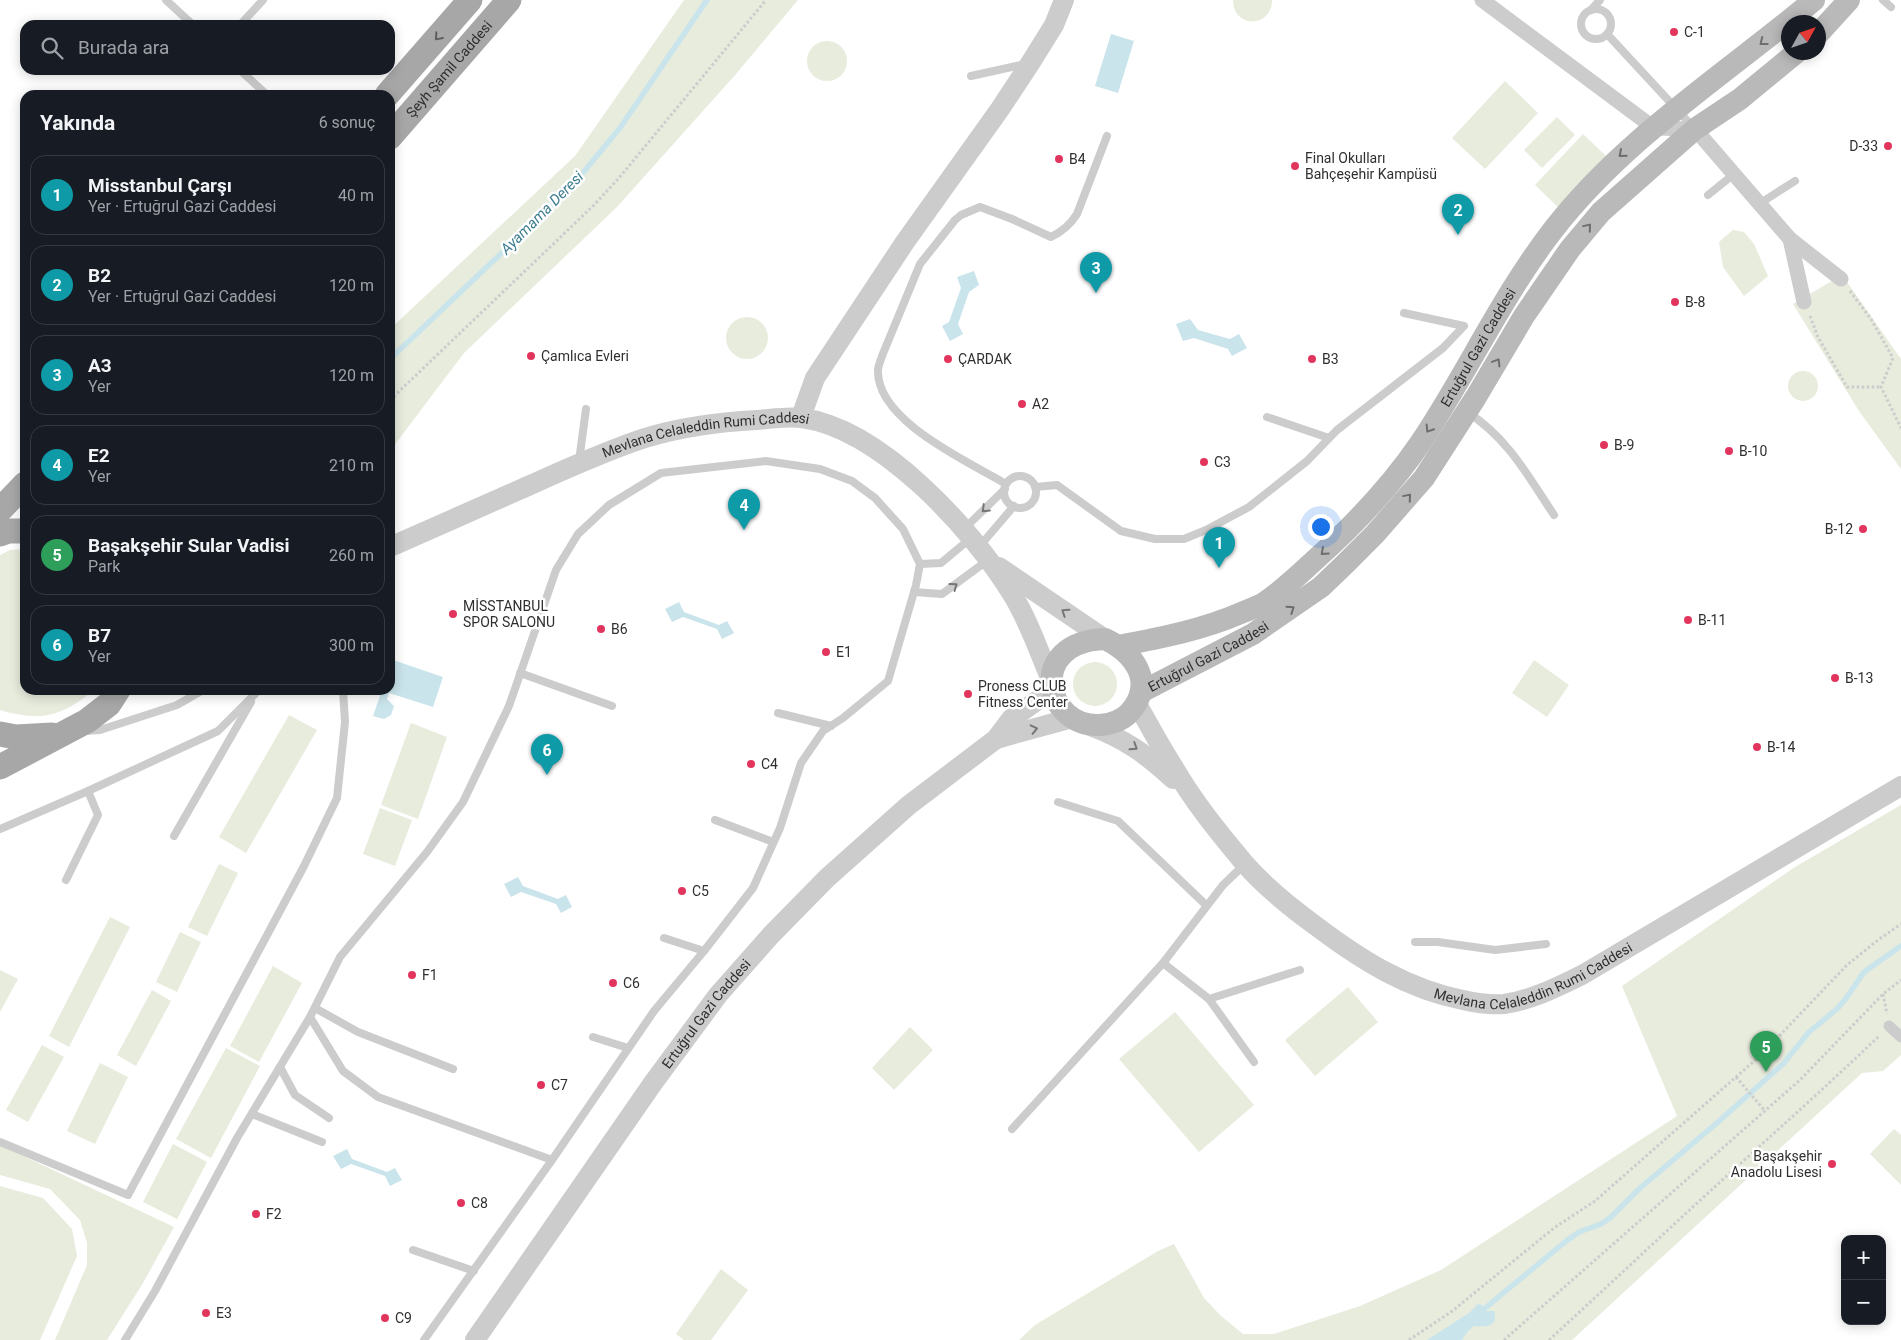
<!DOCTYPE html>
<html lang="tr">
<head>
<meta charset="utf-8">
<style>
  :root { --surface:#171b24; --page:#20242c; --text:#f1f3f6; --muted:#9ea1a6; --line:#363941; --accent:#e2355e }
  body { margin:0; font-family:Roboto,sans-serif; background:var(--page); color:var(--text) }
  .controls { position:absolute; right:15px; bottom:15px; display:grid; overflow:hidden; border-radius:10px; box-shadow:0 2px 12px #0003 }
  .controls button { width:45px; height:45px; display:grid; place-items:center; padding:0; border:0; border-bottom:1px solid var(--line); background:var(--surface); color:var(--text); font:25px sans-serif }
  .compass { position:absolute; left:1781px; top:15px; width:45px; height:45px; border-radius:50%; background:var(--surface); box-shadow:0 2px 12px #0003; rotate:50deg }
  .you { position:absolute; left:1320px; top:526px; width:18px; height:18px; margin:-12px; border:4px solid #fff; border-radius:50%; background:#1a73e8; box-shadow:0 0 0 8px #1a73e833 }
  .badge { display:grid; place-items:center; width:32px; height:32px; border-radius:50%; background:var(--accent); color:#fff; font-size:16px; font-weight:700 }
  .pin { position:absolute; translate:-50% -41px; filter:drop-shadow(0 1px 2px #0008) }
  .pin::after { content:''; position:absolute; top:26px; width:18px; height:15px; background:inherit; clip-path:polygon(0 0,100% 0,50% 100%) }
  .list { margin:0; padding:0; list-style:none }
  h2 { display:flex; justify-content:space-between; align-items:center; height:65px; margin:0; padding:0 20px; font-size:21px }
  h2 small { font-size:16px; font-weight:400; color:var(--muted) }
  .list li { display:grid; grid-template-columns:32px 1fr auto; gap:15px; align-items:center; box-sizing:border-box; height:80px; margin:0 10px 10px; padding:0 10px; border:1px solid var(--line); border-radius:15px }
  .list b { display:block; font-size:19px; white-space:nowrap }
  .list p { margin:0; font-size:16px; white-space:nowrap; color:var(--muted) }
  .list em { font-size:16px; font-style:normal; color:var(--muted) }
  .icon { flex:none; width:28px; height:28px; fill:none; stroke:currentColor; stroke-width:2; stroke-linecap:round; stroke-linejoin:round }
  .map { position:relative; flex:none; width:1901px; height:1340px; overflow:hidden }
  .search { position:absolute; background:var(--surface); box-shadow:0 2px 12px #0003; left:20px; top:20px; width:375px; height:55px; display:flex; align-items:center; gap:12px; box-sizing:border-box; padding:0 18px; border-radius:15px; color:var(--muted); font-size:19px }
  .panel { position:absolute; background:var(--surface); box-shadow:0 2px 12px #0003; left:20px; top:90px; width:375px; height:605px; border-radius:15px }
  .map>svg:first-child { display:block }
</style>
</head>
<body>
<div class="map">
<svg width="1901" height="1340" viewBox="0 0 1901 1340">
  <rect width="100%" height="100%" fill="#fff"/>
  <g fill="#e7ecdd">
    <polygon points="684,0 798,0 736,74 617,207 464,353 390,451 390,329 575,156"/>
    <path d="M 1233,0 L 1272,0 C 1272,28 1233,29 1233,0 Z"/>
    <circle cx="827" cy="61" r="20"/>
    <polygon points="1505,81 1538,113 1485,169 1452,138"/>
    <polygon points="1557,117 1575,135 1542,168 1524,150"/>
    <polygon points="1583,134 1607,157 1559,208 1535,185"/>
    <polygon points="1733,230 1744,232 1754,244 1768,276 1744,296 1723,267 1719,242"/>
    <polygon points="1842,275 1901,359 1901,469 1859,411 1793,304"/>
    <circle cx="747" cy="338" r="21"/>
    <circle cx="1803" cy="386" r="15"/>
    <path d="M 25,549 L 25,690 L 94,690 C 61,717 41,722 0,710 L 0,555 L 10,550 Z"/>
    <polygon points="1534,660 1569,685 1547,717 1512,693"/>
    <circle cx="1095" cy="684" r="22"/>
    <polygon points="289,715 317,730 246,853 219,837"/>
    <polygon points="411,723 447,737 418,819 381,805"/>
    <polygon points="1901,805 1901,1055 1883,1071 1862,1073 1572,1340 1019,1340 1035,1325 1158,1251 1174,1244 1204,1298 1220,1315 1243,1334 1274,1334 1360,1306 1441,1270 1677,1116 1622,986 1795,867"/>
    <polygon points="380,808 412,820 395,866 363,854"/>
    <polygon points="219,864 238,873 207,936 188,927"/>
    <polygon points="110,917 130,927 69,1047 49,1036"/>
    <polygon points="180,932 201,942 177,992 156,982"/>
    <polygon points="273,966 302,983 259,1062 230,1046"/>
    <polygon points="0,970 18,979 0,1012"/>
    <polygon points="1348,987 1378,1022 1315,1076 1285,1040"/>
    <polygon points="152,990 171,1001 136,1066 117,1055"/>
    <polygon points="1175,1012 1254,1105 1199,1152 1119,1059"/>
    <polygon points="910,1027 933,1050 894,1090 872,1068"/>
    <polygon points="42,1045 64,1057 28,1122 6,1110"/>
    <polygon points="226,1048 260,1066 211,1158 176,1139"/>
    <polygon points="100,1063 128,1077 95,1144 67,1131"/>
    <polygon points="1894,1129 1901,1135 1901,1185 1870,1154"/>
    <polygon points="173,1144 207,1162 177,1219 143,1202"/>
    <polygon points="0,1145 174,1227 143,1283 107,1340 55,1340 87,1265 87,1243 80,1220 50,1189 0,1175"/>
    <polygon points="0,1186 43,1198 72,1229 77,1256 40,1340 0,1340"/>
    <polygon points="721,1269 748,1290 711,1340 684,1340 676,1334"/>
  </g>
  <g fill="#cae4eb">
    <polygon points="1111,34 1134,41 1118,93 1095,86"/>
    <polygon points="974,271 979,285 969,292 958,324 963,334 950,341 942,326 949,322 961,288 957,277"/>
    <polygon points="1190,319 1198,330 1230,339 1239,334 1247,348 1232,356 1228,349 1194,338 1183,341 1176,324"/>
    <polygon points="679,602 684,612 719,625 727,621 734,633 722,639 717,629 683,617 672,622 665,609"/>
    <polygon points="393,660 443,677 433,707 389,693 387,699 394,706 391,715 384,719 373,716 382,690 390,690 390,669"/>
    <polygon points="518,877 523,886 558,899 566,895 572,907 561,913 556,904 521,892 511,897 504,884"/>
    <polygon points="347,1149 352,1159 387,1172 395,1168 402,1180 390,1186 385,1176 351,1164 341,1169 333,1156"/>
    <path d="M 1478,1304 L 1482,1305 L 1486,1311 L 1494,1311 C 1499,1327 1486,1327 1474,1326 L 1467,1332 L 1462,1340 L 1427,1340 L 1469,1313 Z"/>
  </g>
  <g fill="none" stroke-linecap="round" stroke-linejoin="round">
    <g stroke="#cae4eb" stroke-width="5.5">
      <polyline points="390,359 571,187 620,128 707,0"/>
      <polyline points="1484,1309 1565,1242 1579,1232 1601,1224 1610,1218 1639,1189 1718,1122 1783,1064 1809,1032 1838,1008 1847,997 1864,972 1901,946"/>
    </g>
    <g stroke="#ccc" stroke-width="3" stroke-dasharray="2.5 2.5" stroke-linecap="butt">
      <polyline points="1850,291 1871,319 1893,358 1881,387 1901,428"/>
      <polyline points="1810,316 1818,337 1847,387 1881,387"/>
      <polyline points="390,400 593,206 619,178 766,0"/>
      <polyline points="1883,994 1887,1014"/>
      <polyline points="1736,1077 1765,1111"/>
      <polyline points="1409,1340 1451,1312 1554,1228 1595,1201 1761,1055 1847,965 1878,940 1901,924"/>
      <polyline points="1504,1340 1800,1080 1883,994 1901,980"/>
      <path d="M 1549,1340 C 1606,1288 1662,1235 1719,1183 C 1773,1134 1827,1086 1879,1036"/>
    </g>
    <g stroke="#ccc" stroke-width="8">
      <polyline points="166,0 193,25"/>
      <polyline points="1883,0 1891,7"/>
      <circle cx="1596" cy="24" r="15"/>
      <polyline points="1591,10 1600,0"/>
      <polyline points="240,25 263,0"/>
      <polyline points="1607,34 1694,128"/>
      <polyline points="240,70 267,95"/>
      <polyline points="971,76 1025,64"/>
      <polyline points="1708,195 1734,174"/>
      <polyline points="1759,204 1795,181"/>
      <path d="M 1467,412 C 1508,438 1528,476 1554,515"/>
      <polyline points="1267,417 1329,438"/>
      <polyline points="579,461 586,409"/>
      <circle cx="1020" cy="492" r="16"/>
      <path d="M 1006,484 C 969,462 876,421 878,370 C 878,366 881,360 882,356 L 920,264 L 955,220 L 961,215 L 980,207 L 1012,219 L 1051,237 C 1063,231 1070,225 1077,214 L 1107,136"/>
      <polyline points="1035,487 1057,485 1121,531 1155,539 1184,539 1206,530 1249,507 1307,461 1337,430 1443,348 1464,326 1404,313"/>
      <polyline points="964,529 1005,489"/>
      <polyline points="979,547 1014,506"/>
      <polyline points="920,564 941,563 971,538"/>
      <polyline points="914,592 942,594 988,560"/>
      <polyline points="520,673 612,706"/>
      <polyline points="778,713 831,726"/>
      <polyline points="86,731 100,730 177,705 203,690"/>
      <polyline points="1058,802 1118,821 1206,905"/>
      <polyline points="715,820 773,842"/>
      <polyline points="0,829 88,791 218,731 257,692"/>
      <polyline points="174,836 251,702"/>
      <polyline points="66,880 98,815 88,791"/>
      <polyline points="664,938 704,951"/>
      <polyline points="1415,942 1438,942 1495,950 1546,944"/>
      <polyline points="1163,963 1209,999 1300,970"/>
      <polyline points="1209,999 1254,1062"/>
      <polyline points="315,1008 358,1032 453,1069"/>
      <polyline points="310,1017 343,1071 378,1097 552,1160"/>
      <polyline points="593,1037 628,1048"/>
      <polyline points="280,1067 295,1095 329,1118"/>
      <polyline points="252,1114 322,1142"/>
      <polyline points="1012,1129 1163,963 1223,885 1245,864"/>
      <polyline points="0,1142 128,1195 304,866 337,798 345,722 343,690"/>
      <polyline points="413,1250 474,1271"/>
      <polyline points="125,1340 155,1291 237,1138 310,1017 340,957 427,852 463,802 509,706 556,570 578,534 609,505 661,473 766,461 820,469 852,481 875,498 903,529 920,564 916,585 888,681 843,718 823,731 801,763 780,828 753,888 704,951 654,1011 552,1160 424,1340"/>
    </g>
    <polyline stroke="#ccc" stroke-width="11" points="1889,1026 1901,1037"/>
    <g stroke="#ccc" stroke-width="15">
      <polyline points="1482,0 1654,128 1695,129 1790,239 1841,279"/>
      <polyline points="1790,239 1804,302"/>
    </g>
    <g stroke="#ccc" stroke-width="20">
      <polyline points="801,417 815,378 905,242 1000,109 1031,62 1054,25 1064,0"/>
      <path id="s1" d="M 390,547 C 436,527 482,506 528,486 C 566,469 605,451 645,438 C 681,427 719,422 757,420 C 771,419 788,416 802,418 C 881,429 972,529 1012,594 C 1029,621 1039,652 1051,680"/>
      <polyline points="999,567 1105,639"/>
      <path id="s2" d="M 1137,704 C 1149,725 1160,746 1173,766 C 1193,801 1219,833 1245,864 C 1266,888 1290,907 1316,926 C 1361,960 1407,989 1463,1000 C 1476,1003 1490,1005 1504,1004 C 1532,1000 1557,987 1582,975 L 1901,786"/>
      <path d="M 1090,726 C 1125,739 1146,754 1173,779"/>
      <polyline points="996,739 1072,718"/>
      <path id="s3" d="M 475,1340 L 653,1083 L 718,995 L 771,935 L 827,878 L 909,805 L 996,739 L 1011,719 L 1052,690"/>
    </g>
    <g stroke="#b9b9b9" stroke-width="22">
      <polyline points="1818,34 1849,0"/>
      <path d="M 1105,639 C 1134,653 1156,682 1130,712 C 1123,720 1111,724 1100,725 C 1045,728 1025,642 1105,639 Z"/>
      <path id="s4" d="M 1118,646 C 1160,638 1202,630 1241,613 C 1248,610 1257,607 1264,603 C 1282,591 1300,574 1316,559 C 1355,524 1392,485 1421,442 C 1467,373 1502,296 1553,230 C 1624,138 1726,74 1814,0"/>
      <path id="s5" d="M 1141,692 L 1253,634 L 1321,587 L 1345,564 L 1375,534 L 1424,478 L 1476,397 L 1524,316 L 1570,249 L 1601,212 L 1695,129 L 1740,99 L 1797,52"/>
    </g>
    <g stroke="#a7a7a7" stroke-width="25">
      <polyline points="387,95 470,0"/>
      <path id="s6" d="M 390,137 L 509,0"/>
      <polyline points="0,510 25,484"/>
      <polyline points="0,534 8,531 25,531"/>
      <polyline points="0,734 16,737 52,735"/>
      <polyline points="0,767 87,721 109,704 118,690"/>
    </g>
  </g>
  <defs><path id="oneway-chevron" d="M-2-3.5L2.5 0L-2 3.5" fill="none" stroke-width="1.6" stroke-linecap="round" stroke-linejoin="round" transform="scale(1.25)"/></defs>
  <use stroke="#5f5f5f" href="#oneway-chevron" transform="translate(438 37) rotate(131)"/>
  <g stroke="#6d6d6d">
    <use href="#oneway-chevron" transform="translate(1763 42) rotate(142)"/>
    <use href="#oneway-chevron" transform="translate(1622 154) rotate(139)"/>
    <use href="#oneway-chevron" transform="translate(1588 227) rotate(-50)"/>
    <use href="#oneway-chevron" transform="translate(1497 362) rotate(-59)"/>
    <use href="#oneway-chevron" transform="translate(1429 429) rotate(122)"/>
    <use href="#oneway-chevron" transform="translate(1408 497) rotate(-50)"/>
    <use href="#oneway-chevron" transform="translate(1324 552) rotate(138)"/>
    <use href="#oneway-chevron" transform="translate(1291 609) rotate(-34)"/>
  </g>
  <g stroke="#767676">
    <use href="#oneway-chevron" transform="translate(985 509) rotate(136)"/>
    <use href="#oneway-chevron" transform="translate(954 586) rotate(-36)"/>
    <use href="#oneway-chevron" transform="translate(1065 612) rotate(-146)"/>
    <use href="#oneway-chevron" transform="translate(1034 729) rotate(-13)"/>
    <use href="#oneway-chevron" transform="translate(1134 747) rotate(33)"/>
  </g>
  <g fill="#e2355e" stroke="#fff" stroke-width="2">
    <circle cx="1674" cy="32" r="5"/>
    <circle cx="1888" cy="146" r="5"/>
    <circle cx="1059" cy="159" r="5"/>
    <circle cx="1295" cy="166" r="5"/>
    <circle cx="1675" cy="302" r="5"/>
    <circle cx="531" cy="356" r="5"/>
    <circle cx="948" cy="359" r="5"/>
    <circle cx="1312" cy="359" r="5"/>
    <circle cx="1022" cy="404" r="5"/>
    <circle cx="1604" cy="445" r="5"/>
    <circle cx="1729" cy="451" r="5"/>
    <circle cx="1204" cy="462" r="5"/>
    <circle cx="1863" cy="529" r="5"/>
    <circle cx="453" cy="614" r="5"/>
    <circle cx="1688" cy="620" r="5"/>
    <circle cx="601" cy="629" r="5"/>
    <circle cx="826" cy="652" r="5"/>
    <circle cx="1835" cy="678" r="5"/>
    <circle cx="968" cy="694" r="5"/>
    <circle cx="1757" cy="747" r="5"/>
    <circle cx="751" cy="764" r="5"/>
    <circle cx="682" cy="891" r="5"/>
    <circle cx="412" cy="975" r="5"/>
    <circle cx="613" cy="983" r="5"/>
    <circle cx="541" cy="1085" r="5"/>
    <circle cx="1832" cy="1164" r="5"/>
    <circle cx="461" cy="1203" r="5"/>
    <circle cx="256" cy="1214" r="5"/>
    <circle cx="206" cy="1313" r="5"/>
    <circle cx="385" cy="1318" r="5"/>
  </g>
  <g text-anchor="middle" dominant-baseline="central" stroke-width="5" stroke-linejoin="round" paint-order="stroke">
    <g font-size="14" fill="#2f2f2f" stroke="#fff" text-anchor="start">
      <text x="1684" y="32">C-1</text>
      <text x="1878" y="146" text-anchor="end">D-33</text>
      <text x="1305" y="158">Final Okulları<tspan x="1305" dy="16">Bahçeşehir Kampüsü</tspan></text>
      <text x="1069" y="159">B4</text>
      <text x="1685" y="302">B-8</text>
      <text x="541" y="356">Çamlıca Evleri</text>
      <text x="958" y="359">ÇARDAK</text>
      <text x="1322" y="359">B3</text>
      <text x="1032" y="404">A2</text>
      <text x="1614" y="445">B-9</text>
      <text x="1739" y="451">B-10</text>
      <text x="1214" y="462">C3</text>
      <text x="1853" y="529" text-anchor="end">B-12</text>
      <text x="463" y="606">MİSSTANBUL<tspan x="463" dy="16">SPOR SALONU</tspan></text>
      <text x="1698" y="620">B-11</text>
      <text x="611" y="629">B6</text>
      <text x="836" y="652">E1</text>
      <text x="1845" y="678">B-13</text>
      <text x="978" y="686">Proness CLUB<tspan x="978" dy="16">Fitness Center</tspan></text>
      <text x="1767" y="747">B-14</text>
      <text x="761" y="764">C4</text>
      <text x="692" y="891">C5</text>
      <text x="422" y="975">F1</text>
      <text x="623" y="983">C6</text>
      <text x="551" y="1085">C7</text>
      <text x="1822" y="1156" text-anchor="end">Başakşehir<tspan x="1822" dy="16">Anadolu Lisesi</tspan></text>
      <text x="471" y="1203">C8</text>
      <text x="266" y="1214">F2</text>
      <text x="216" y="1313">E3</text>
      <text x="395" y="1318">C9</text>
    </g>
    <g font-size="14" fill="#2f2f2f" stroke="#fff">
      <text stroke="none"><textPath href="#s6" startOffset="90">Şeyh Şamil Caddesi</textPath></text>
      <text stroke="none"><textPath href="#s4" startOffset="489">Ertuğrul Gazi Caddesi</textPath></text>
      <text stroke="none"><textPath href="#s1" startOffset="338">Mevlana Celaleddin Rumi Caddesi</textPath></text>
      <text stroke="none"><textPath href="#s5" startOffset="76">Ertuğrul Gazi Caddesi</textPath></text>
      <text stroke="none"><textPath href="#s2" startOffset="530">Mevlana Celaleddin Rumi Caddesi</textPath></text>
      <text stroke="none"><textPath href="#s3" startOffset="400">Ertuğrul Gazi Caddesi</textPath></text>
    </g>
    <g font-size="15" font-style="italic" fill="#3e7e90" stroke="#fff">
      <text transform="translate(542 213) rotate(-45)">Ayamama Deresi</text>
    </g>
  </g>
</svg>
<div class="controls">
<button>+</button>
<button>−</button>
</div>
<svg class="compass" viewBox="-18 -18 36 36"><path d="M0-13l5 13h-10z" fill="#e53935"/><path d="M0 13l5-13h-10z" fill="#9ea1a6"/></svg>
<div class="you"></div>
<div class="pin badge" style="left:1219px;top:568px;background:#0f9aa8">1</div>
<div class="pin badge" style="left:1458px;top:235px;background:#0f9aa8">2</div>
<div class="pin badge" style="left:1096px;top:293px;background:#0f9aa8">3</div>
<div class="pin badge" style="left:744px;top:530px;background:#0f9aa8">4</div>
<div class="pin badge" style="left:1766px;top:1072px;background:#2e9e5b">5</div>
<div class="pin badge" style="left:547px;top:775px;background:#0f9aa8">6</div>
<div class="search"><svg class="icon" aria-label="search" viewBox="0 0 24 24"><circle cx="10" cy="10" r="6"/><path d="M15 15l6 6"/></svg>Burada ara</div>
<section class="panel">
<h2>Yakında<small>6 sonuç</small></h2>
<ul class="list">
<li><span class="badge" style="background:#0f9aa8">1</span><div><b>Misstanbul Çarşı</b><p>Yer · Ertuğrul Gazi Caddesi</p></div><em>40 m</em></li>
<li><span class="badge" style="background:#0f9aa8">2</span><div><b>B2</b><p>Yer · Ertuğrul Gazi Caddesi</p></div><em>120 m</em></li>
<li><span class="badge" style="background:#0f9aa8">3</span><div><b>A3</b><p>Yer</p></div><em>120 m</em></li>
<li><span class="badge" style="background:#0f9aa8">4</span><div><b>E2</b><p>Yer</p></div><em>210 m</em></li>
<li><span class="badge" style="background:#2e9e5b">5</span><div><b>Başakşehir Sular Vadisi</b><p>Park</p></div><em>260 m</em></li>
<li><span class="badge" style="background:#0f9aa8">6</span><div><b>B7</b><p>Yer</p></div><em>300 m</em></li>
</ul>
</section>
</div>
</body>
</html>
